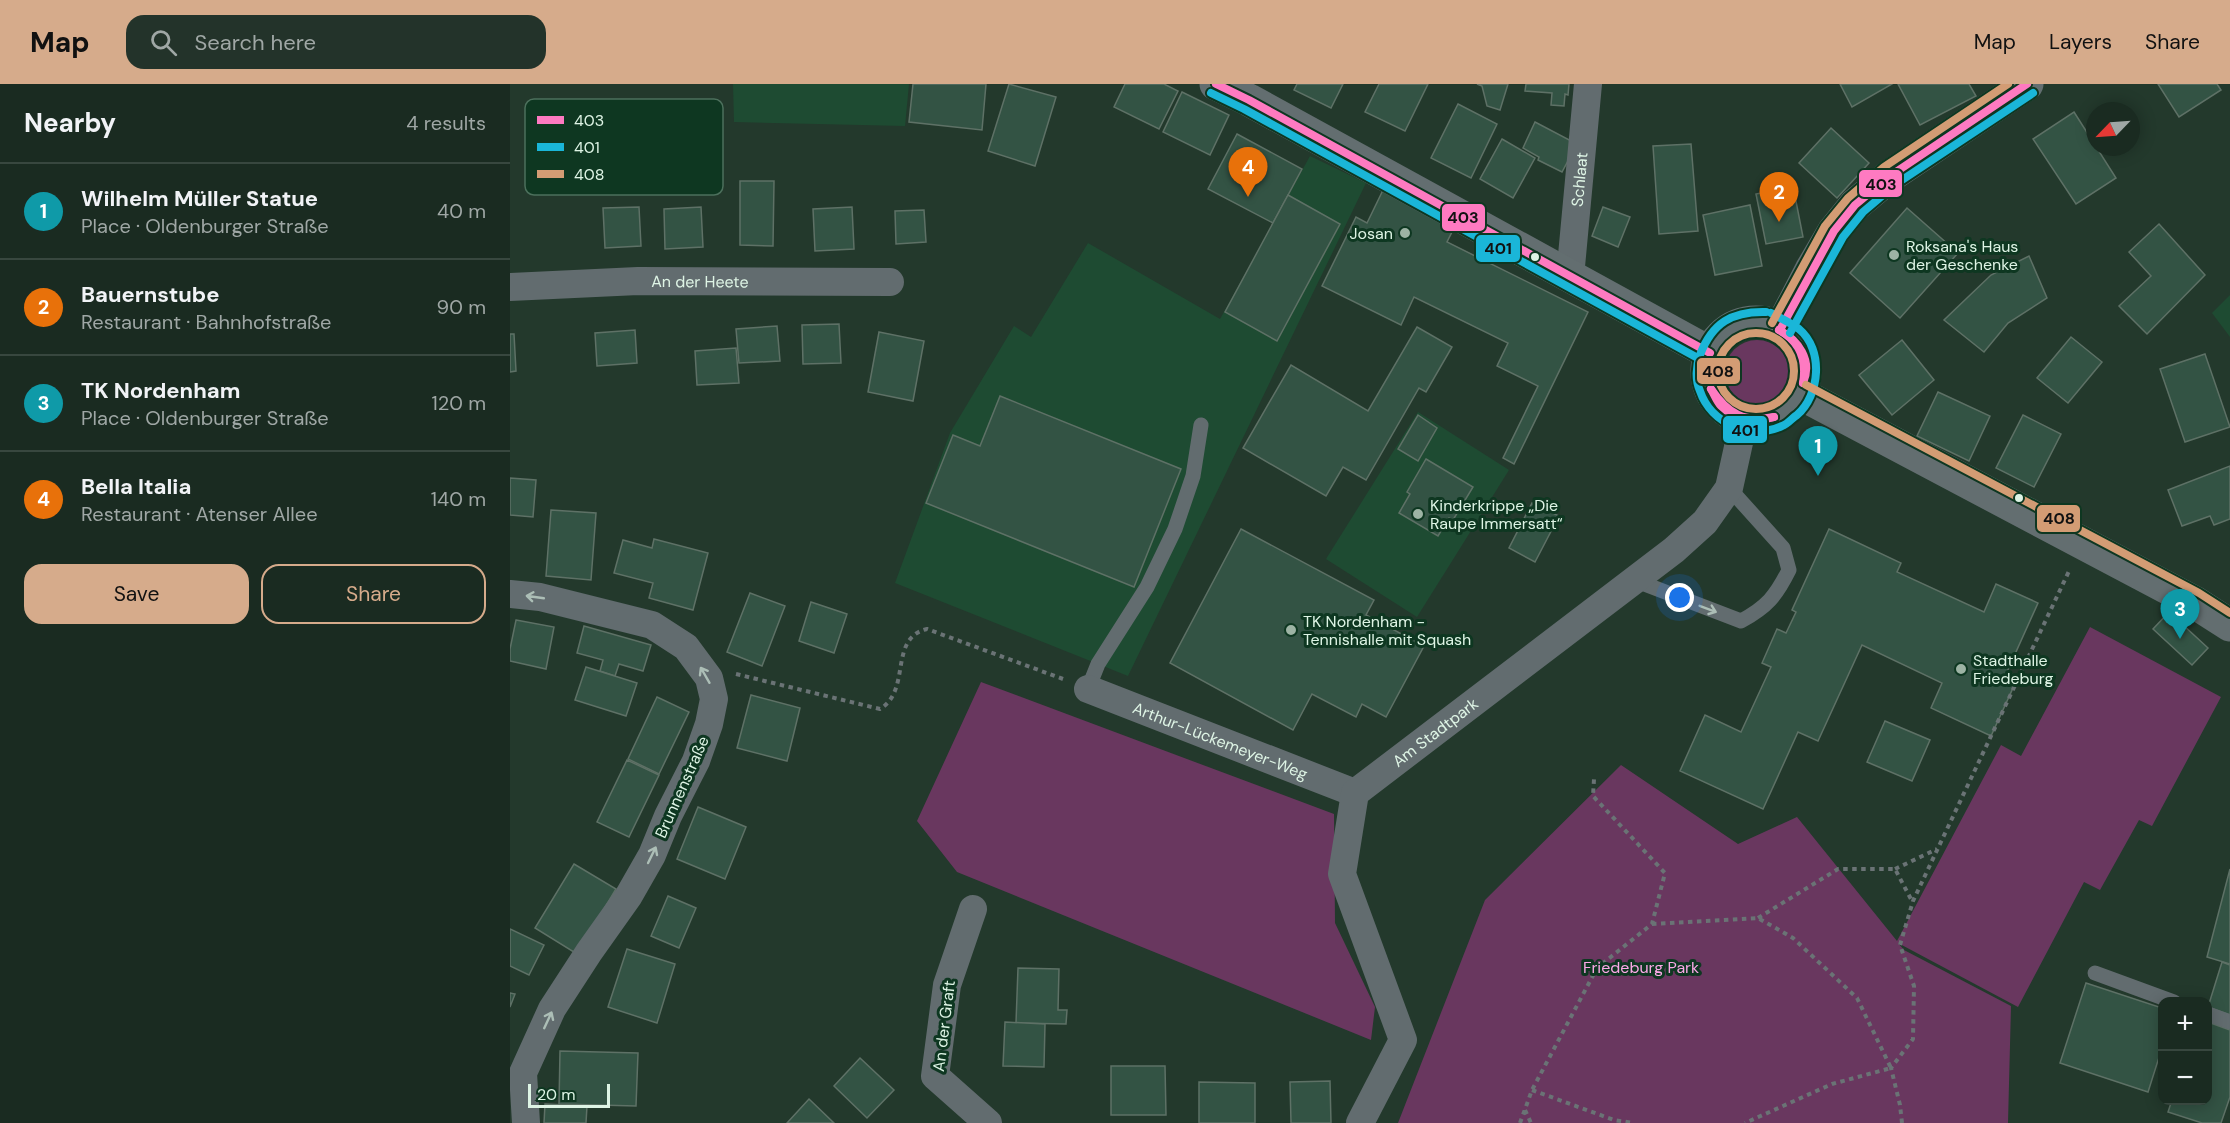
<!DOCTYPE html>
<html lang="en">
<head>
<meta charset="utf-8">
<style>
  :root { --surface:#1a2b21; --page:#23332a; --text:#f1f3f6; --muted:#9fa7a5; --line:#38473f; --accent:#d6ab8b }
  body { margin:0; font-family:"DM Sans",sans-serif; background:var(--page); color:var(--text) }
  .controls { position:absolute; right:18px; bottom:18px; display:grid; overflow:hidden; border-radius:12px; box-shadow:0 3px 15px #0003 }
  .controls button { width:54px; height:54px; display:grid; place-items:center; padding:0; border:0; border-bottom:2px solid var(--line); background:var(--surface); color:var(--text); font:30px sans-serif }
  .compass { position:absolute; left:1576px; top:18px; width:54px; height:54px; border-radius:50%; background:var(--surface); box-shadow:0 3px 15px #0003; rotate:245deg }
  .scale { position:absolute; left:18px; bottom:15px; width:82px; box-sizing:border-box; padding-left:6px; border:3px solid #def4e5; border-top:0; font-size:16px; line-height:21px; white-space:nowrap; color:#def4e5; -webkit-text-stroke:4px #0e3721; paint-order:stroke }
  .you { position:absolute; left:1170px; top:514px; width:21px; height:21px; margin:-15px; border:4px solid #fff; border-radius:50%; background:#1a73e8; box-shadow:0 0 0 9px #1a73e833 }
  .badge { display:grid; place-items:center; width:39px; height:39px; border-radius:50%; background:var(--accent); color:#fff; font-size:20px; font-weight:700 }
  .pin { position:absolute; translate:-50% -50px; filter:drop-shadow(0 2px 3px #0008) }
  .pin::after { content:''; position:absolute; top:32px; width:21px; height:18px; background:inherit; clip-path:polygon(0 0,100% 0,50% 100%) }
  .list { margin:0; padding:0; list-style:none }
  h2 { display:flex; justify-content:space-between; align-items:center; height:78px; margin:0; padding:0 24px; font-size:26px }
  h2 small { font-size:20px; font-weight:400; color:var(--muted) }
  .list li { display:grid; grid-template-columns:39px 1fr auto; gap:18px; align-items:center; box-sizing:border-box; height:96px; padding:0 24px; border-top:2px solid var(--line) }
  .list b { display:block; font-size:22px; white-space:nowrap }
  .list p { margin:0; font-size:20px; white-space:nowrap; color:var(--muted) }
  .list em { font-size:20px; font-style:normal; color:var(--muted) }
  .actions { display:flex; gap:12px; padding:18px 24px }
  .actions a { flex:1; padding:14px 0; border:2px solid var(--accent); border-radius:18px; text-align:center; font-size:21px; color:var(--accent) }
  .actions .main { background:var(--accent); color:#111 }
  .icon { flex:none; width:33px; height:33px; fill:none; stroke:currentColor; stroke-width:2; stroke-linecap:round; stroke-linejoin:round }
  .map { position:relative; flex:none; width:1720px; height:1039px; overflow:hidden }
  header { display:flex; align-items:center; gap:36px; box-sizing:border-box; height:84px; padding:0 30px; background:var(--accent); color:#111 }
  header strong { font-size:28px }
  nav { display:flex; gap:33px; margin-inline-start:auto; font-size:21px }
  .search { width:420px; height:54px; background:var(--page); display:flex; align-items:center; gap:15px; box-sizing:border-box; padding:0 21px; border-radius:18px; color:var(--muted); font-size:22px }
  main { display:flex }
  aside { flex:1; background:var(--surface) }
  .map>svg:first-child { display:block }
</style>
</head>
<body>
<header>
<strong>Map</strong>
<div class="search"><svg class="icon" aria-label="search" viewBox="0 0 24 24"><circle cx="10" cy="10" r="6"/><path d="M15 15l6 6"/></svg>Search here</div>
<nav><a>Map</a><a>Layers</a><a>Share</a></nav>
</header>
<main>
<aside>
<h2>Nearby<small>4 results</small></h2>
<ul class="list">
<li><span class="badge" style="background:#0f9aa8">1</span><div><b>Wilhelm Müller Statue</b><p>Place · Oldenburger Straße</p></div><em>40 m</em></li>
<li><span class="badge" style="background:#e8710a">2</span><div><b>Bauernstube</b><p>Restaurant · Bahnhofstraße</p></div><em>90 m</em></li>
<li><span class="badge" style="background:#0f9aa8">3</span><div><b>TK Nordenham</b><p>Place · Oldenburger Straße</p></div><em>120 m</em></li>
<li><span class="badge" style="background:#e8710a">4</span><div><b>Bella Italia</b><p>Restaurant · Atenser Allee</p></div><em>140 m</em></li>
</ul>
<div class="actions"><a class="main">Save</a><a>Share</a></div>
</aside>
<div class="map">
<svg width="1720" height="1039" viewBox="0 0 1720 1039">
  <rect width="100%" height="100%" fill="#23392c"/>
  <g fill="#1e4b32">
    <polygon points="223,0 399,0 395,42 224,38"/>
    <polygon points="800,72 856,99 618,592 385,499 440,349 504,242 521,253 578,159 710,235"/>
    <polygon points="1720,211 1720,253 1702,229"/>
    <polygon points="908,328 999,386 907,533 816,475"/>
  </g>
  <g fill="#69375f">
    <circle cx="1247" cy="288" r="32"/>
    <polygon points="1580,543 1711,613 1642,742 1629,736 1590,806 1574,798 1508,923 1388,859 1394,866 1501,922 1498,1039 888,1039 975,816 1111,681 1228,760 1287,733 1387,857 1491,661 1511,672"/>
    <polygon points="471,598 824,730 825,839 865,923 861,956 447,788 407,737"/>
  </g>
  <g fill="#335344" stroke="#5e7166" stroke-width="1.5">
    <polygon points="403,0 476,0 472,46 399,38"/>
    <polygon points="499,0 546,13 525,82 478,67"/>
    <polygon points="615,0 654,0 668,7 649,45 604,23"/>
    <polygon points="787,0 833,0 821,24 784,6"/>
    <polygon points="869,0 918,0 895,47 855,28"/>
    <polygon points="967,0 998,0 990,26 977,22 972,2"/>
    <polygon points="1016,0 1059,0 1058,11 1055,10 1054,22 1041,21 1042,9 1015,7"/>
    <polygon points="1330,0 1382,0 1342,23"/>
    <polygon points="1388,0 1459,0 1466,12 1410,41"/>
    <polygon points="1648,0 1707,0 1711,6 1669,33"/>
    <polygon points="672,8 719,31 700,71 653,48"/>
    <polygon points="948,20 987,40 961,94 921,74"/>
    <polygon points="1564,28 1606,94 1566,120 1523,55"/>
    <polygon points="1025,38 1067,60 1052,88 1028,76 1029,73 1013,64"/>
    <polygon points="1321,44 1359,79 1327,114 1289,79"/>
    <polygon points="727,50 792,85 763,139 698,105"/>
    <polygon points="992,55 1025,74 1003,114 970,95"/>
    <polygon points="1181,60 1188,147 1149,150 1143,62"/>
    <polygon points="230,97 264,97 263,162 230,161"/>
    <polygon points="875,102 947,138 937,158 1078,228 1004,380 993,374 1028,302 987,282 998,259 904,213 891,241 812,202 846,133 857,139"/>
    <polygon points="1283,102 1293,153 1256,160 1246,110"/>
    <polygon points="778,111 830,140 767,257 715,228"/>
    <polygon points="1240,121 1252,182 1205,191 1193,131"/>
    <polygon points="129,123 131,162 95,164 93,124"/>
    <polygon points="191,123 193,163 155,165 154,125"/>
    <polygon points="342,123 344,165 305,167 303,125"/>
    <polygon points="1093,123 1120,133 1108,163 1082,152"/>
    <polygon points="1397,124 1448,169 1390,234 1340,189"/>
    <polygon points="414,126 416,158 386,160 385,127"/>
    <polygon points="1649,140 1695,191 1637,250 1609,222 1641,192 1619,168"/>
    <polygon points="1519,172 1537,214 1498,239 1474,268 1434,236 1481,191"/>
    <polygon points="329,240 331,279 293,280 292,241"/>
    <polygon points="267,242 270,277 229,279 226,245"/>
    <polygon points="907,243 942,263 916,308 909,304 856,396 833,383 816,412 733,364 781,281 858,327"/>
    <polygon points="125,246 127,279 87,282 85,249"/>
    <polygon points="369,248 414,257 403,317 358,308"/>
    <polygon points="0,250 4,250 6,287 0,288"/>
    <polygon points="1561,253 1592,278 1558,319 1527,294"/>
    <polygon points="1392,256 1424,296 1382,331 1349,291"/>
    <polygon points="226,264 229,299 187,301 185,267"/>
    <polygon points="1695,270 1720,343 1675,358 1650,285"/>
    <polygon points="1428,308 1480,332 1459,377 1407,352"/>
    <polygon points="490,312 671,385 624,503 416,419 443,351 470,362"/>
    <polygon points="908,331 927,344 908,377 888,365"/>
    <polygon points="1513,331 1551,350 1524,403 1486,384"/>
    <polygon points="916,375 963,403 943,436 939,434 928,452 889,429 900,410 897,408"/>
    <polygon points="1720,382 1720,435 1704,441 1700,432 1672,442 1658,406"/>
    <polygon points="0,394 26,396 23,433 0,431"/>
    <polygon points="1022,419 1049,432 1025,478 999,464"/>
    <polygon points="41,426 86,429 81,496 36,492"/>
    <polygon points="731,445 864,516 856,531 914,562 876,633 852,620 846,633 802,610 783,646 660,579"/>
    <polygon points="1319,445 1391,479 1387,488 1474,528 1486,500 1528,519 1497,588 1508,593 1481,652 1421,624 1432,599 1352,561 1308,657 1288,648 1253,725 1170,687 1195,631 1231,648 1261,583 1252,579 1267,545 1276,549 1286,528 1282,526"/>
    <polygon points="144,455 198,469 183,526 139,514 143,499 104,489 113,456 142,464"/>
    <polygon points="240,509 275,522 252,582 217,568"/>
    <polygon points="301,518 337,530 324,569 289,557"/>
    <polygon points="1659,528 1698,564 1682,581 1643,545"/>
    <polygon points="6,536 44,543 36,585 0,577 0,565"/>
    <polygon points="74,542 141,561 133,587 109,580 105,592 90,587 93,576 67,569"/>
    <polygon points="76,583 127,599 116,632 65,616"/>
    <polygon points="241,611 290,624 277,677 227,664"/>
    <polygon points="147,613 179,628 149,690 118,675"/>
    <polygon points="1375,637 1420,656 1402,697 1357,678"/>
    <polygon points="117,676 149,691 119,753 87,738"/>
    <polygon points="188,723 236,743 215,795 167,775"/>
    <polygon points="64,780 106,805 67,870 25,844"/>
    <polygon points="1720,785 1720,880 1697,873"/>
    <polygon points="158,812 186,824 169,864 141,852"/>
    <polygon points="0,845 34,861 19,891 0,882"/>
    <polygon points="117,865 165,880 147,939 98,923"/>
    <polygon points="1712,878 1720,881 1720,931 1698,923"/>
    <polygon points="508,884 549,885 548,926 557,926 556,940 506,939"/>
    <polygon points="1576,899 1652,924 1652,964 1638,1008 1550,979"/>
    <polygon points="0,909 5,910 0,923"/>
    <polygon points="495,938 535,940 534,983 493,982"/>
    <polygon points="1698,938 1720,946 1720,1013 1711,1039 1692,1039 1658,1028 1662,1016 1698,1016"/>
    <polygon points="50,967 128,969 126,1022 49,1020"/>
    <polygon points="350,974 384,1006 357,1034 324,1002"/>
    <polygon points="601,982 655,982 656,1031 601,1031"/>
    <polygon points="820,997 821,1039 781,1039 780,998"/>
    <polygon points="689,998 745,999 745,1039 689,1039"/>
    <polygon points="299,1015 324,1039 277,1039"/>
    <polygon points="35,1020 77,1022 76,1039 34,1039"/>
  </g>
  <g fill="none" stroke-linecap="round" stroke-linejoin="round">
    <g stroke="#6a7375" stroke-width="4" stroke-dasharray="4.5 4.5" stroke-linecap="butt">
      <path d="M 226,590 L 370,625 C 402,606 378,554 417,545 L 553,595"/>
      <polyline points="1385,785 1427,765"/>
      <polyline points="1248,834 1328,785 1385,785 1402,817"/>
      <polyline points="1142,840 1248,834 1283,854 1347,914 1381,984 1322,1000 1235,1039"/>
      <polyline points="1022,1006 1104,1036 1123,1039"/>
      <polyline points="1015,1026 1021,1039"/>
      <polyline points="1010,1039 1022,1006 1087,884 1142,840 1155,789 1083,712 1084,695"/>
      <polyline points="1392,1039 1390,1021 1381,984 1403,955 1404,902 1390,861 1403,817 1560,485"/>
    </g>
    <g stroke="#626c6f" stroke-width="15">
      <path d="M 1124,496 L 1231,537 C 1257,523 1266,512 1279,486 L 1273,464 L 1219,404"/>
      <polyline points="578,605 588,580 637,503 665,445 683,392 691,341"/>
      <polyline points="1585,889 1664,918"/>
      <polyline points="1698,930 1720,938"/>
    </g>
    <g stroke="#626c6f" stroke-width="28">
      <path id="s1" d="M 1060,193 L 1078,0"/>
      <path id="s2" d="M 0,203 L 128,197 L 380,198"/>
      <polyline points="0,510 30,513 142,541 176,563 199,594 204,615 199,640 186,677 158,732 142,771 118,813 79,868 42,925 13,989 16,1039"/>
      <path id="s3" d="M 578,605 L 845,709"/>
      <polyline points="463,825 437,901 425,992 478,1039"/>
      <path id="s4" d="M 850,1039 L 893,956 L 832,790 L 845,709 L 1164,466 L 1195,438 L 1219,404 L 1234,336"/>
    </g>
    <g stroke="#636e70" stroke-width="33">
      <polyline points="706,0 739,16 1200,269"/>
      <circle cx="1246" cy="287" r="49"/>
      <polyline points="1271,244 1301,186 1324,147 1345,121 1380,92 1517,0"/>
      <polyline points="1291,310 1684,518 1720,541"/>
    </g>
    <g stroke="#0e3721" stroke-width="12">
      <g id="bus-1">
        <polyline points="706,0 739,16 1200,269"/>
        <polyline points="1271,244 1324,147 1345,121 1380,92 1517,0"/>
        <path d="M 1269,246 C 1288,256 1303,276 1293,299"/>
        <path d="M 1269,246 C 1289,257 1297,276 1293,299"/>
        <path d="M 1201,305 C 1218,330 1234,339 1264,333"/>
        <path d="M 1201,305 C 1204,310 1207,318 1211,322 C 1225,336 1246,339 1264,333"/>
      </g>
    </g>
    <g stroke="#0e3721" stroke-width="12">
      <g id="bus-2">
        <polyline points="701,9 734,25 1195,278"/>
        <path d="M 1256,228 C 1222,227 1202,239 1190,271 C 1186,282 1185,296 1190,307 C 1201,340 1241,356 1272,342 C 1278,340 1282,334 1287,331 C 1310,311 1314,266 1289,245 C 1281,239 1270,234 1261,229"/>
        <polyline points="1280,249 1333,153 1353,128 1386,100 1523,9"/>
      </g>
    </g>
    <g stroke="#0e3721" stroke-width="12">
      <g id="bus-3">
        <polyline points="1262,239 1315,142 1338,114 1374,83 1498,0"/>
        <circle cx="1246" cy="287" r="38"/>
        <polyline points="1296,301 1689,509 1720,529"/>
      </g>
    </g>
    <use href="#bus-1" stroke="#fe7ac1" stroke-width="8"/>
    <use href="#bus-2" stroke="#1ab6d8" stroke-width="8"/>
    <use href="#bus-3" stroke="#d39c74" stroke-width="8"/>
  </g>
  <defs><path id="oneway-shaft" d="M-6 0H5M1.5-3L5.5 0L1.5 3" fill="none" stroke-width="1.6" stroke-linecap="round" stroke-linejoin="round" transform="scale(1.5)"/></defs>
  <g stroke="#acbeb6">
    <use href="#oneway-shaft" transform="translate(25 513) rotate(-172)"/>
    <use href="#oneway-shaft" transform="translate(1198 525) rotate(21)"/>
    <use href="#oneway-shaft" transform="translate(195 591) rotate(-120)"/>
    <use href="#oneway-shaft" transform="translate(142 771) rotate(-64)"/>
    <use href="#oneway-shaft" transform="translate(38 936) rotate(-65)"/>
  </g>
  <g fill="#9db3a4" stroke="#0e3721" stroke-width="2">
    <circle cx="895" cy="149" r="6"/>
    <circle cx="1384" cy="171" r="6"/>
    <circle cx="908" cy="430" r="6"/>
    <circle cx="781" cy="546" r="6"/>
    <circle cx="1451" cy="585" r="6"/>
  </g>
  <g fill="#def4e5" stroke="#0e3721" stroke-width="2">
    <circle cx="1025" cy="173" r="5"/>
    <circle cx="1509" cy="414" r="5"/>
  </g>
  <g text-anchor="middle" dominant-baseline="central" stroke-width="6" stroke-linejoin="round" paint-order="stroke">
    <g font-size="16" fill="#def4e5" stroke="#0e3721">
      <text stroke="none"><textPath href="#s1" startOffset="98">Schlaat</textPath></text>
      <text stroke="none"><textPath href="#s2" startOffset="190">An der Heete</textPath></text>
      <text stroke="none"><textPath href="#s4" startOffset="453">Am Stadtpark</textPath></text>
      <text stroke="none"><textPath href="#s3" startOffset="142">Arthur-Lückemeyer-Weg</textPath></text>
      <text transform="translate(172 703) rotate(-66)">Brunnenstraße</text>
      <text transform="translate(434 942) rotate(-83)">An der Graft</text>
    </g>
    <g font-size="16" fill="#def4e5" stroke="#0e3721" text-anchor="start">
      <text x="883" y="149" text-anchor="end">Josan</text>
      <text x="1396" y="162">Roksana's Haus<tspan x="1396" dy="18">der Geschenke</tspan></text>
      <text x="920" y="421">Kinderkrippe „Die<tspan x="920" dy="18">Raupe Immersatt“</tspan></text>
      <text x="793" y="537">TK Nordenham -<tspan x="793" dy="18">Tennishalle mit Squash</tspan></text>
      <text x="1463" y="576">Stadthalle<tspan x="1463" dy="18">Friedeburg</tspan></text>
    </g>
    <g font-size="16" fill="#fca9e8" stroke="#0e3721">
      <text x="1131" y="883">Friedeburg Park</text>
    </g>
  </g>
  <rect x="15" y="15" width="198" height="96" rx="9" fill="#0e3721" stroke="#4c705c" stroke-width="1.5"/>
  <rect x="27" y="32" width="27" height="8" fill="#fe7ac1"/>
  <rect x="27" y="59" width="27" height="8" fill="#1ab6d8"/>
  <rect x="27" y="86" width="27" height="8" fill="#d39c74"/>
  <g font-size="16" fill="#def4e5">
    <text x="64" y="42">403</text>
    <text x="64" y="69">401</text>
    <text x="64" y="96">408</text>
  </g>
  <g stroke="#0e3721" stroke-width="2">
    <rect x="1348" y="85" width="45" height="29" rx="6" fill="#fe7ac1"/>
    <rect x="931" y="119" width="45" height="29" rx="6" fill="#fe7ac1"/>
    <rect x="965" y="150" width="46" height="29" rx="6" fill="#1ab6d8"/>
    <rect x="1186" y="273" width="45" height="28" rx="6" fill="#d39c74"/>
    <rect x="1212" y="331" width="46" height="29" rx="6" fill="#1ab6d8"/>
    <rect x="1526" y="420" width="45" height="29" rx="6" fill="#d39c74"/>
  </g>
  <g font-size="16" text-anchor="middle" font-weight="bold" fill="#111">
    <text x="1371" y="106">403</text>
    <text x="953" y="139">403</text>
    <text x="988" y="170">401</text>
    <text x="1208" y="293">408</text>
    <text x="1235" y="352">401</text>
    <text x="1549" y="440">408</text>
  </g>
</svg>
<div class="controls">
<button>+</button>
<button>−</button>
</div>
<svg class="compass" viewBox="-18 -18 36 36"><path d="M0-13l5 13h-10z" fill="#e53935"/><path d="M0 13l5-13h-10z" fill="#9fa7a5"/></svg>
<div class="scale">20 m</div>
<div class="you"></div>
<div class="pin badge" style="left:1308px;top:392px;background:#0f9aa8">1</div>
<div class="pin badge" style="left:1269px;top:138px;background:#e8710a">2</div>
<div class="pin badge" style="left:1670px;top:555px;background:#0f9aa8">3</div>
<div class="pin badge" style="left:738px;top:113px;background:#e8710a">4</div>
</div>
</main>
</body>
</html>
